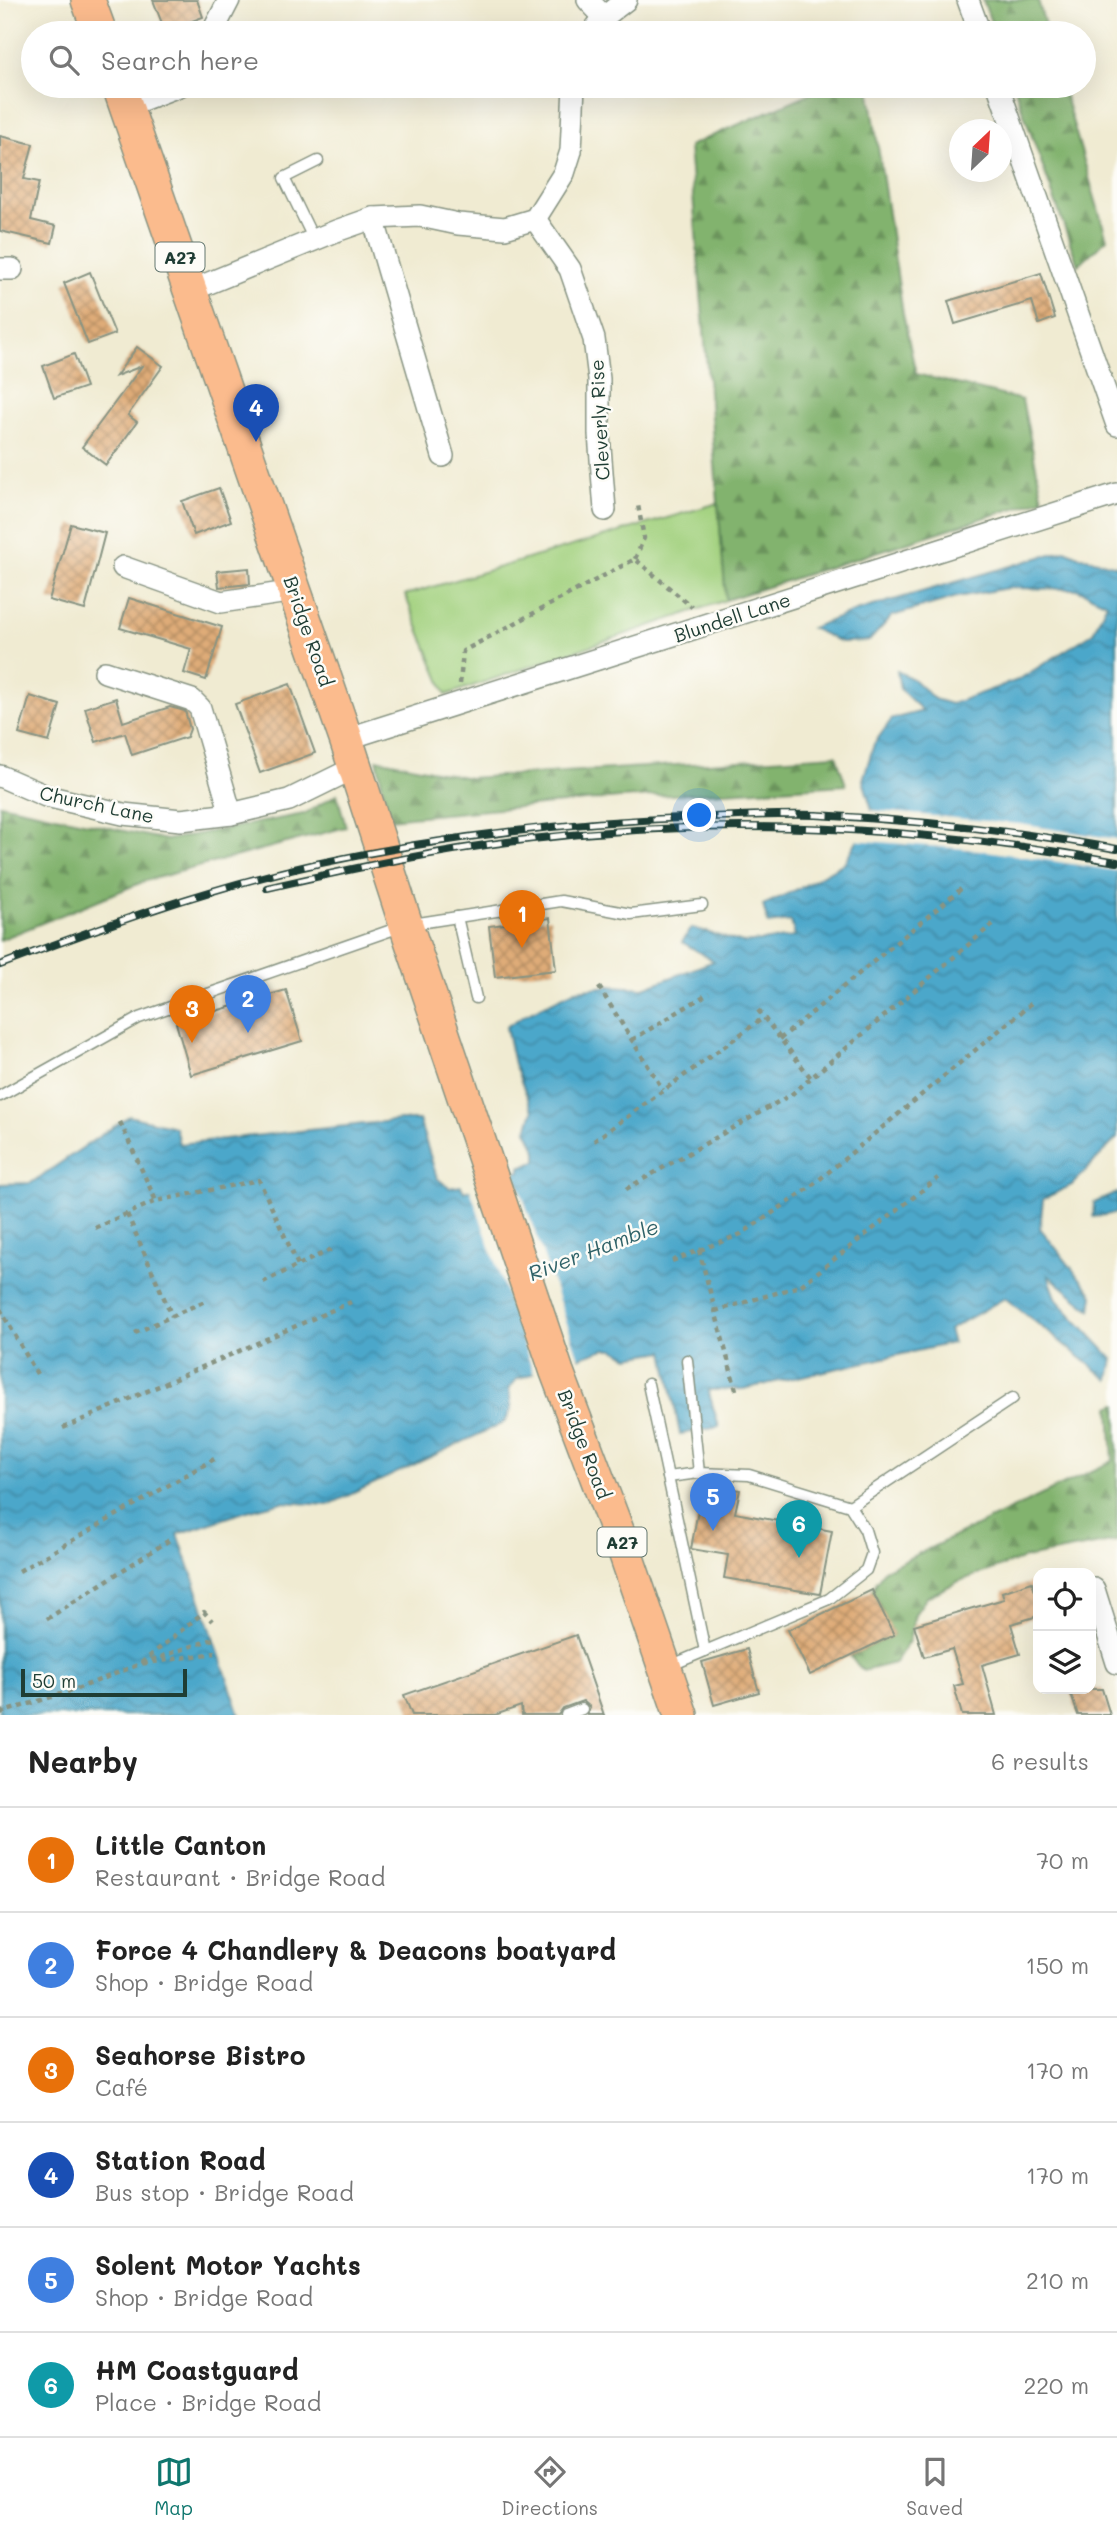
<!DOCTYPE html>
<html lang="en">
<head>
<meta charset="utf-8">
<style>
  :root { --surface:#fff; --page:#f6f6f6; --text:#222; --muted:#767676; --line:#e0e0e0; --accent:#0f766e }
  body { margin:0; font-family:Mali,sans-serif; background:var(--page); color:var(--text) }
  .controls { position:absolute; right:21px; bottom:21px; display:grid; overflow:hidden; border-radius:14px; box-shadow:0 7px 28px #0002 }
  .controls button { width:63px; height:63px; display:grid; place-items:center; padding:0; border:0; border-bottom:2px solid var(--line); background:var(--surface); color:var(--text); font:35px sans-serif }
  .compass { position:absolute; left:949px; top:119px; width:63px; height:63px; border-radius:50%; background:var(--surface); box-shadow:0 7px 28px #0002; rotate:25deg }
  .scale { position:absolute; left:21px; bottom:18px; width:166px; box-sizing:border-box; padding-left:7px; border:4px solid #1f3d34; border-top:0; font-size:19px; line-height:24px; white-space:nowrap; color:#1f3d34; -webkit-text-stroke:5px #fdfcf7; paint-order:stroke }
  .you { position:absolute; left:700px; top:816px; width:24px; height:24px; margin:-18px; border:5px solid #fff; border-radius:50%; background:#1a73e8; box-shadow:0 0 0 10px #1a73e833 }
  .badge { display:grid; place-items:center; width:46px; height:46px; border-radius:50%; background:var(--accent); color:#fff; font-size:23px; font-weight:700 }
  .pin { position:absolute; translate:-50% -58px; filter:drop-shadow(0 2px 4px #0008) }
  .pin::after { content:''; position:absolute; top:37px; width:24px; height:21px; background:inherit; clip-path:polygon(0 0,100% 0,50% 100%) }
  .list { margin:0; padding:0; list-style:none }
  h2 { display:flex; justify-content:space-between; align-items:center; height:91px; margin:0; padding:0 28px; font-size:30px }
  h2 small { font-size:23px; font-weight:400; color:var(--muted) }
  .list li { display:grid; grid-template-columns:46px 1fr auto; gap:21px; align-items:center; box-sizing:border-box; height:105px; padding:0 28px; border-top:2px solid var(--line) }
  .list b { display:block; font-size:26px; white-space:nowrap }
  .list p { margin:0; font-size:23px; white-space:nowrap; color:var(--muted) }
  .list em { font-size:23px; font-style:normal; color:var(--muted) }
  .icon { flex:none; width:38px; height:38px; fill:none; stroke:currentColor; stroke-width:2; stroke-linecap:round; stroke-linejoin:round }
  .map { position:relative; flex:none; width:1117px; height:1715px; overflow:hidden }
  .search { position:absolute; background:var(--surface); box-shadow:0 7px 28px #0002; left:21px; right:21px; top:21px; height:77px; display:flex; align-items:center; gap:18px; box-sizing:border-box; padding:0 24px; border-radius:38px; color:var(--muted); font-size:26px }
  .sheet { height:721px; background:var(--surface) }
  nav { display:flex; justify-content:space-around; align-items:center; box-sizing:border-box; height:98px; border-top:2px solid var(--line); background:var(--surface); font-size:19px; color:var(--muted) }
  nav a { display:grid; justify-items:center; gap:4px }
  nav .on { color:var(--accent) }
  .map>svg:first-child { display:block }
</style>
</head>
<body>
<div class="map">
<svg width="1117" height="1715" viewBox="0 0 1117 1715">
  <defs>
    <pattern id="forest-firs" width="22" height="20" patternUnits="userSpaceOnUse" patternTransform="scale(1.75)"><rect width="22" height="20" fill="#82b36e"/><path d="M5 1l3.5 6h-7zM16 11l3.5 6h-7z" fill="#6a935b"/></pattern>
    <pattern id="water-waves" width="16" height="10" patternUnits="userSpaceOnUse" patternTransform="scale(1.75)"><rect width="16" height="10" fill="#4ca7ca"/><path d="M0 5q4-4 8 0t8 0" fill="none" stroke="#3f89a5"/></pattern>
    <pattern id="building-cross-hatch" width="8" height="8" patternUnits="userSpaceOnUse" patternTransform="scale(1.75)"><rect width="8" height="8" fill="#dfac78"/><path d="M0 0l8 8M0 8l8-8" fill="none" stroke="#b48d63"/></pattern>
  </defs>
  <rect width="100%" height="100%" fill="#fdfcf7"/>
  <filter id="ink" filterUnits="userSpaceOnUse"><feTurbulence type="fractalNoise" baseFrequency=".0143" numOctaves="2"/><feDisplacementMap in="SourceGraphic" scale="14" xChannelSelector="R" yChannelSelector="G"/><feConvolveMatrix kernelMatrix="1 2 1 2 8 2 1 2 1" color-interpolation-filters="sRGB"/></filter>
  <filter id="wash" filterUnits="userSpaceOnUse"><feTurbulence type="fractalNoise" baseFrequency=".00686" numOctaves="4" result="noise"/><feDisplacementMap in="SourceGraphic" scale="28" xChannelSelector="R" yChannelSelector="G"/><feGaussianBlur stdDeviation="1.57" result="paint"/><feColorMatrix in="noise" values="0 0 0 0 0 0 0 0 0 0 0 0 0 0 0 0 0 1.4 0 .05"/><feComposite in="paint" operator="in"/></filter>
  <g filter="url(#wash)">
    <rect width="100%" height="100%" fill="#f0ebd2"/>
    <polygon fill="#a3d17f" stroke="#61875a" stroke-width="2" points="718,503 726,600 446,695 405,595"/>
    <g fill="url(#forest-firs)" stroke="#507851" stroke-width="2">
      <polygon points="983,0 1038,0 1047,33 995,33"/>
      <polygon points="827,86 869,86 903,314 916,374 1022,400 1043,499 726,600 689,146"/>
      <polygon points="1014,86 1062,86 1107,239 1078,265"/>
      <polygon points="836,755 846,785 619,798 389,819 377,759 469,778"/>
      <polygon points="337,794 346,827 145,881 0,940 0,804 166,840 304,814"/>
      <polygon points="1117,1404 1117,1541 1025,1558 959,1581 927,1597 915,1614 909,1641 895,1663 863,1671 850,1656 893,1635 872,1590 884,1570 1113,1461 1110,1407"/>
    </g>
    <g fill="url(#water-waves)" stroke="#36727f" stroke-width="2">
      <polygon points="1065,550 1079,556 1117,566 1117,1138 1072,1185 1043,1199 1040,1228 1093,1295 1091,1310 1048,1275 1057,1300 1113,1359 1109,1380 1005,1298 949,1330 953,1343 743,1389 708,1390 719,1427 680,1434 664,1351 629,1357 614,1349 604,1349 517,1379 509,1389 511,1408 505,1422 328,1505 282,1502 247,1511 178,1534 240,1715 0,1715 0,1184 31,1183 129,1116 175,1127 179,1144 401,1120 419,1120 437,1178 449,1188 461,1186 464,1192 520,1171 520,1167 537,1161 537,1151 527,1130 533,1111 514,1064 506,1027 526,1014 576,990 609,986 644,988 714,961 682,942 692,928 743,943 795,937 791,921 768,924 763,905 798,889 844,863 873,813 863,780 874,744 892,719 923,711 900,689 897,671 913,679 934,699 951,704 1018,680 1093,633 1107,603 1077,589 1008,588 957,597 892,616 869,641 841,642 811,628 856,611"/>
      <polygon points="1117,1193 1117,1213 1093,1217 1094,1203"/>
    </g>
    <g fill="#f0ebd2">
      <polygon points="869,810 1019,824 1117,839 1117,871 980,850 853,840"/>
      <polygon points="514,1171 580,1361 535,1377 469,1186"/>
    </g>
    <g id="blocks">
      <g fill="url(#building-cross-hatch)">
        <polygon points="153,0 197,0 203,17 165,31"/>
        <polygon points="0,136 33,144 24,179 39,182 31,220 56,226 52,243 0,231"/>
        <polygon points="90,272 115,334 88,344 64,283"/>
        <polygon points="1041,273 1055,318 1039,324 1032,301 955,324 948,301"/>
        <polygon points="137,347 163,366 128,415 137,422 106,465 82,447 142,366 116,376"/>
        <polygon points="74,354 86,387 54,398 43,366"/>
        <polygon points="219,488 231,521 194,535 182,501"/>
        <polygon points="71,524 105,533 85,610 49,600"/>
        <polygon points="249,568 250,584 219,587 217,571"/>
        <polygon points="129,598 222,627 206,680 184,673 191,649 120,628"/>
        <polygon points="290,684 315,753 260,773 235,704"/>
        <polygon points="30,696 60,705 49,742 19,734"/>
        <polygon points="116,698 123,722 170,707 185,711 190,729 187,737 132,755 125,733 96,742 85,708"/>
        <polygon points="550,918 556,970 495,977 489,926"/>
        <polygon points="286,990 302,1041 191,1075 176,1023"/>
        <polygon points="703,1483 740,1490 735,1513 832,1531 820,1594 724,1578 728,1555 691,1549"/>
        <polygon points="1032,1582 1038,1601 1038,1616 1011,1624 1020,1654 982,1665 996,1715 962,1715 954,1686 963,1684 952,1649 924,1657 914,1625 1004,1599 1002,1592"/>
        <polygon points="872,1590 894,1635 810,1675 788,1630"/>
        <polygon points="576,1635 604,1715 587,1715 590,1707 583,1701 563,1708 558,1715 522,1715 521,1706 495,1715 412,1715 404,1695"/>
        <polygon points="747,1649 759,1692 714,1705 702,1662"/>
        <polygon points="1069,1689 1102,1689 1110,1715 1078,1715"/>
      </g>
    </g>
  </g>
  <g filter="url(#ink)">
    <use href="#blocks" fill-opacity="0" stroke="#889483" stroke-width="2"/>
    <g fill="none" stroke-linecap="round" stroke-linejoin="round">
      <g stroke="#889483" stroke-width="13">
        <g id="lane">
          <polyline points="314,240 284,178 318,161"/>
          <polyline points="457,917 476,998"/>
          <polyline points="0,1096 139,1018 406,925 561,901 631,914 702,905"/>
          <polyline points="687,1360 699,1473"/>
          <polyline points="648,1384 668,1477 699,1473 749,1475 850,1506 865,1530 872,1553 866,1570 829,1599 667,1667"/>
          <polyline points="668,1477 705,1651"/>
          <polyline points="850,1506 1013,1398"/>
          <polyline points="566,1715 582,1709"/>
        </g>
      </g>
      <g stroke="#889483" stroke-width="24">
        <g id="street">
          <polyline points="588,0 604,17"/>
          <polyline points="968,0 980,33"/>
          <polyline points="212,33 229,0"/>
          <polyline points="592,33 604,17 626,0"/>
          <polyline points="998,86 1117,425"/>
          <polyline points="126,106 179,86"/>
          <polyline points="373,218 443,456"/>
          <polyline points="535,219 570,269 594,339 599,379 599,434 605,510"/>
          <polyline points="0,269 12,269"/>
          <polyline points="192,290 336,231 373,218 420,216 458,224 505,228 535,219 564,173 571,151 574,86"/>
          <polyline points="123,567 221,602 295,591"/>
          <polyline points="105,672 192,700 200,708 231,814"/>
          <polyline points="346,739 1117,494"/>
          <polyline points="0,776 46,796 123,814 181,820 231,814 289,800 356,767"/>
          <polyline points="1094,1589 1117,1663"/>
        </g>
      </g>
      <g stroke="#889483" stroke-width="36">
        <g id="primary">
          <polyline points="88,0 100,33"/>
          <polyline points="119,86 346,739 406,925 557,1372 624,1549 681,1715"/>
        </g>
      </g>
      <g stroke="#889483" stroke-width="4.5" stroke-dasharray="5 5" stroke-linecap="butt">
        <polyline points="635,559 644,538 638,505"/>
        <polyline points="460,684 463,651 635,559 692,607"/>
        <polyline points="599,987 663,1090"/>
        <polyline points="758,1010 811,1078"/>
        <polyline points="780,1039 961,889"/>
        <polyline points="632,1040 709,993"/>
        <polyline points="120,1122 156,1201 259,1180 298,1265"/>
        <polyline points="594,1141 763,1018"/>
        <polyline points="626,1189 792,1094 993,924"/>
        <polyline points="127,1214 172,1316"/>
        <polyline points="95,1228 156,1201"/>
        <polyline points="699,1250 736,1390"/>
        <polyline points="672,1261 741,1234 808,1189 1032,1003"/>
        <polyline points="263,1282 332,1249"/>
        <polyline points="0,1309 37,1374"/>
        <polyline points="715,1311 800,1286 938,1178"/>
        <polyline points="135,1333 207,1300"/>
        <polyline points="63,1428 351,1302"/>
        <polyline points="19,1571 216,1458"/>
        <polyline points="47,1619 171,1539"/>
        <polyline points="213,1639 140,1664 215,1653"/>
        <polyline points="0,1713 74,1690 140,1664 204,1612 212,1621"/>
      </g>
      <use href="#lane" stroke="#fff" stroke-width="10"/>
      <use href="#street" stroke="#fff" stroke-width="21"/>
      <use href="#primary" stroke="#fbbb8d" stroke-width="33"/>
      <g stroke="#1f3d34" stroke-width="8">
        <g id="rail">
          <path d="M 267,888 C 354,868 443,849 532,839 C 727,816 924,827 1117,862"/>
          <path d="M 0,965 C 103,926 208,888 316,864 C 445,836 575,821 707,817 C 743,816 780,814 816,815 C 917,820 1018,831 1117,849"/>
        </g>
      </g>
      <use href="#rail" stroke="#fdfcf7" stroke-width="5" stroke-dasharray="16" stroke-linecap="butt"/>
    </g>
  </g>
  <g text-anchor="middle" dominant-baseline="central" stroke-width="5" stroke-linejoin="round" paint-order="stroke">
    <g fill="#fdfcf7" stroke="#62766e" stroke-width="2">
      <rect x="155.5" y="242.5" width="49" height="29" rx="5"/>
      <rect x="597.5" y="1527.5" width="49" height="29" rx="5"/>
    </g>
    <g font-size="18" font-weight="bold" fill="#1f3d34">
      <text x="180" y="257">A27</text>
      <text x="622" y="1542">A27</text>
    </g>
    <g font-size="19" fill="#1f3d34" stroke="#fdfcf7">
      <text transform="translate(599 420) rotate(-93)">Cleverly Rise</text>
      <text transform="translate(732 617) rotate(-18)">Blundell Lane</text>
      <text transform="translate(309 631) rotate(71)">Bridge Road</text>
      <text transform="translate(97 804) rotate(12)">Church Lane</text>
      <text transform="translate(585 1444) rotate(69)">Bridge Road</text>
    </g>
    <g font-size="21" font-style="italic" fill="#2f6268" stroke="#fdfcf7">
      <text transform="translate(593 1249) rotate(-21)">River Hamble</text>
    </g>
  </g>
</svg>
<div class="controls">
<button><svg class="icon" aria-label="locate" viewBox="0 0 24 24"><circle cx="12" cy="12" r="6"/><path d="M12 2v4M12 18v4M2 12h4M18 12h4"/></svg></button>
<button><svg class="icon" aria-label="layers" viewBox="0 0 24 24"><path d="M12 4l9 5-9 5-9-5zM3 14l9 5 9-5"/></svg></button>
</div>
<svg class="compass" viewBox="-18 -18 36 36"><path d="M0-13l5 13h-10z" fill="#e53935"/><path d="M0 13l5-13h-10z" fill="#767676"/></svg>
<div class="scale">50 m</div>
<div class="you"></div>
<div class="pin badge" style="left:522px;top:948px;background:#e8710a">1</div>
<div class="pin badge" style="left:248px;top:1033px;background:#3f7fe0">2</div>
<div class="pin badge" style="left:192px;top:1043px;background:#e8710a">3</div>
<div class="pin badge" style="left:256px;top:442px;background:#1a4fb4">4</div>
<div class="pin badge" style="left:713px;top:1531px;background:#3f7fe0">5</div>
<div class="pin badge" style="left:799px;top:1558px;background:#0f9aa8">6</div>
<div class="search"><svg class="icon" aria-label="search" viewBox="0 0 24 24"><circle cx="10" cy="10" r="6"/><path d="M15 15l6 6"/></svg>Search here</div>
</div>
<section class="sheet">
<h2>Nearby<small>6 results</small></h2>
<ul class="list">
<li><span class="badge" style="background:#e8710a">1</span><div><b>Little Canton</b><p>Restaurant · Bridge Road</p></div><em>70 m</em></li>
<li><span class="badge" style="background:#3f7fe0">2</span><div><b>Force 4 Chandlery &amp; Deacons boatyard</b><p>Shop · Bridge Road</p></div><em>150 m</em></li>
<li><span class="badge" style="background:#e8710a">3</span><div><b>Seahorse Bistro</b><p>Café</p></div><em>170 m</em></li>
<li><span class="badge" style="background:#1a4fb4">4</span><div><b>Station Road</b><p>Bus stop · Bridge Road</p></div><em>170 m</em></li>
<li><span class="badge" style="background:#3f7fe0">5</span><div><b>Solent Motor Yachts</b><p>Shop · Bridge Road</p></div><em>210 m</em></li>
<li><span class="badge" style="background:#0f9aa8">6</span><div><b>HM Coastguard</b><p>Place · Bridge Road</p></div><em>220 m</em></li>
</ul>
</section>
<nav>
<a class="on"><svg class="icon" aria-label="map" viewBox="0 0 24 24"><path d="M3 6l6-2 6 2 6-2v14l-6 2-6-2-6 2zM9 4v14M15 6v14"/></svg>Map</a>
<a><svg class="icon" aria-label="directions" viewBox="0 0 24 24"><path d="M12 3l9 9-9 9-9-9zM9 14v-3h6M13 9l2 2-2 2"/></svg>Directions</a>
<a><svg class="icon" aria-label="saved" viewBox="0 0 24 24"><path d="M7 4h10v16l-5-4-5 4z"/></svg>Saved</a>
</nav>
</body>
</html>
